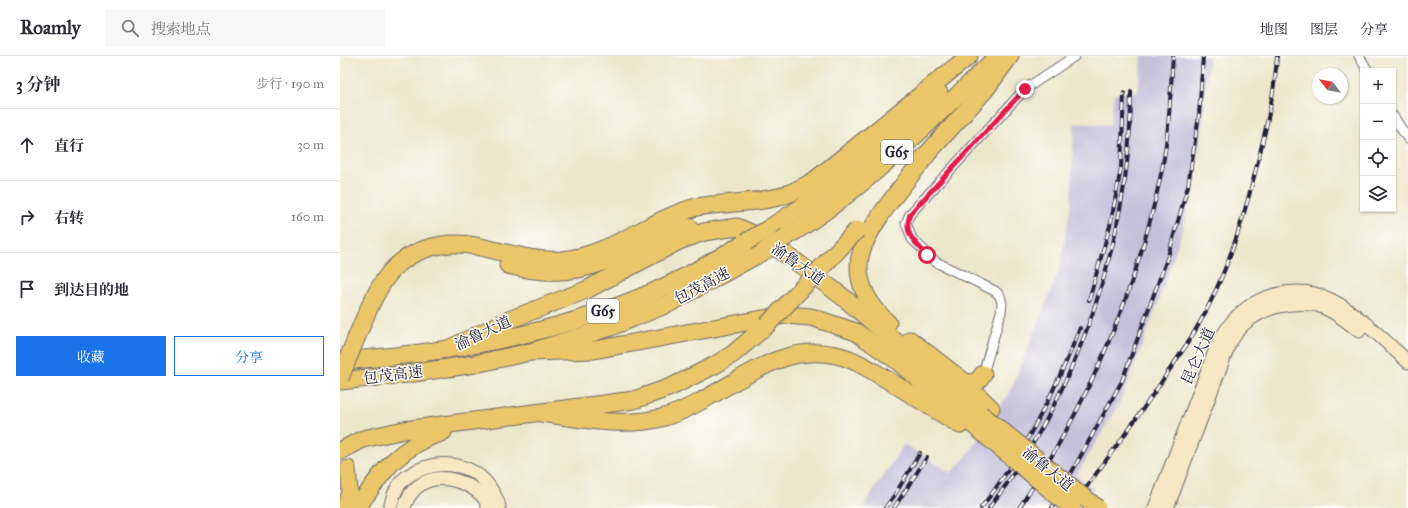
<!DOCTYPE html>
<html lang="zh">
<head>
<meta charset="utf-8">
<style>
  :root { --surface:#fff; --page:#f7f7f7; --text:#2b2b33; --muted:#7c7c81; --line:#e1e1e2; --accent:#1a73e8 }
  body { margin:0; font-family:"IM FELL Great Primer","Noto Serif SC",serif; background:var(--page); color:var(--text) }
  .controls { position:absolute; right:12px; top:12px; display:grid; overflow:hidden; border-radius:0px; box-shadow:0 1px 3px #0004 }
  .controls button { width:36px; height:36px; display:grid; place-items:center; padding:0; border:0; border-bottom:1px solid var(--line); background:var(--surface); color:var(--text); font:20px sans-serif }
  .compass { position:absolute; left:972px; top:12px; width:36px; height:36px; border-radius:50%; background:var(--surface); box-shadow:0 1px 3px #0004; rotate:301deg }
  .stop { position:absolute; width:12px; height:12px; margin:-9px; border:3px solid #e11d48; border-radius:50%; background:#fff }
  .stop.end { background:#e11d48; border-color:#fff; box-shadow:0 1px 4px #0008 }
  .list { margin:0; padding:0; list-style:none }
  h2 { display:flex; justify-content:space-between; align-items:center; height:52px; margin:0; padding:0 16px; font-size:17px }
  h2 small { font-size:13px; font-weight:400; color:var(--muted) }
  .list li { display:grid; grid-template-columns:26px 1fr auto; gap:12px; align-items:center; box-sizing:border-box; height:72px; padding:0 16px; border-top:1px solid var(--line) }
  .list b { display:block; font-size:15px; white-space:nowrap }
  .list em { font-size:13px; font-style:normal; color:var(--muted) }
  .actions { display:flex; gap:8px; padding:12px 16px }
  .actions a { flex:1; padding:9px 0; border:1px solid var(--accent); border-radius:0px; text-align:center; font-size:14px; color:var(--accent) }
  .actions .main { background:var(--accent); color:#fff }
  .icon { flex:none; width:22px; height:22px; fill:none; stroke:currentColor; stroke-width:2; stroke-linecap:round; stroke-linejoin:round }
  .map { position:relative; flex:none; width:1068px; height:452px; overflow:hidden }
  header { display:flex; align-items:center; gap:24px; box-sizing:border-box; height:56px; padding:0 20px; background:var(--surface); border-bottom:1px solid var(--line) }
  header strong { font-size:19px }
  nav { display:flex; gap:22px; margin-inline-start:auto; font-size:14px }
  .search { width:280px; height:36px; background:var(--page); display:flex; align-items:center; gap:10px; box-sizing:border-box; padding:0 14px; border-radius:0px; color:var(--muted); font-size:15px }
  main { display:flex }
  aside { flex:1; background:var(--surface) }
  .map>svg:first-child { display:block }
</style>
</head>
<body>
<header>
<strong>Roamly</strong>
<div class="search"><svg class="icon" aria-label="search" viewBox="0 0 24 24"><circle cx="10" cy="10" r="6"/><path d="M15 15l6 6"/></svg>搜索地点</div>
<nav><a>地图</a><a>图层</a><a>分享</a></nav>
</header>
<main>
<aside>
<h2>3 分钟<small>步行 · 190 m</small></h2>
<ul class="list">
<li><svg class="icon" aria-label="ahead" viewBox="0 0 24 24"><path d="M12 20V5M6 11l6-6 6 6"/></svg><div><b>直行</b></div><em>30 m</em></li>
<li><svg class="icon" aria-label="right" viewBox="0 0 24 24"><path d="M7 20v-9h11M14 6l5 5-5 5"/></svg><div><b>右转</b></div><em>160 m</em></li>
<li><svg class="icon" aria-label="arrive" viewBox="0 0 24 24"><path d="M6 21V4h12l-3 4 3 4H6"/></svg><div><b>到达目的地</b></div></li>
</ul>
<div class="actions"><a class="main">收藏</a><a>分享</a></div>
</aside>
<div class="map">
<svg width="1068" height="452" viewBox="0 0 1068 452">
  <rect width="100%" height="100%" fill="#fdfcf7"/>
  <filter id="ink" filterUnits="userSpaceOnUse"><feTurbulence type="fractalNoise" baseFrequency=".025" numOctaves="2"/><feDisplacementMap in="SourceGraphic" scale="8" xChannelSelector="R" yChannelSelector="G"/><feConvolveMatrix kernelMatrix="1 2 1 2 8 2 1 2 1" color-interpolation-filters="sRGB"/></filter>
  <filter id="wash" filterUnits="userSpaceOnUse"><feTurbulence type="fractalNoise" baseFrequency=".012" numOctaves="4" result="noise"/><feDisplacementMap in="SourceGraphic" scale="16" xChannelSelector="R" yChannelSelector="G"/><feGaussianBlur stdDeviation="0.9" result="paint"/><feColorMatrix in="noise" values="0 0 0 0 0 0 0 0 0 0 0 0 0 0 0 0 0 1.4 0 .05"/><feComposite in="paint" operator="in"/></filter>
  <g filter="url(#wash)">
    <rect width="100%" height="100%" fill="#ece7cb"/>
    <polygon fill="#c4c0db" points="802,0 869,0 861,84 845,166 820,242 780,346 736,420 754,432 739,452 522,452 564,388 611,417 625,402 671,334 719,215 731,148 734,67 770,69 774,38 798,36"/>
  </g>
  <g filter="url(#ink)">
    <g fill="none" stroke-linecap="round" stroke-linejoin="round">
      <g stroke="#69676d" stroke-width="11">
        <g id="street">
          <polyline points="1019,0 1028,15"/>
          <polyline points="1053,60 1068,83"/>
          <polyline points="643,318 661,256 662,247 660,240 655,235 596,206 572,183 566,167 570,158 685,33 735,0"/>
        </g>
      </g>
      <g stroke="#69676d" stroke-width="15">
        <g id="secondary">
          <path d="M 50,452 C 52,443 56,431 63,424 C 89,401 134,403 152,435 C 155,440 159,446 159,452"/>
          <path d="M 64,452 C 74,421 102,416 129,430 C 137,434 147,442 148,452"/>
          <path d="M 815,452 L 879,285 C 884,278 888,271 893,265 C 917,237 959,228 991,244 C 1017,257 1046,286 1068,306"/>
          <path d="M 827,452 L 889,288 C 893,282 898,273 904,268 C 923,251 951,244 977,249 C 992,253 1007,265 1019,275"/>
        </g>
      </g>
      <g stroke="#69676d" stroke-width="17">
        <polyline id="primary" points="4,452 10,436 8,412"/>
      </g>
      <g stroke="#69676d" stroke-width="19">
        <g id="highway">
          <polyline points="578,108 645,34 670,0"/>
          <polyline points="428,173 462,151 514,114 599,37"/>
          <path d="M 446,181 C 526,133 591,64 658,0"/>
          <path d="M 168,209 C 211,220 244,217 284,197 C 304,187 326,175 349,171"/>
          <path d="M 548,267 C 531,251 518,232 519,208 C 520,177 567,125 586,100"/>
          <path d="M 17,280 C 25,261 33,240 45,223 C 65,194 102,183 136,190 C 165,196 193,206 222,204 C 269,200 308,165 353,152 C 363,149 374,149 383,148 C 423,144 440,146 475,124 L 629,0"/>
          <polyline points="570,284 627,328 638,325 643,318"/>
          <polyline points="108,293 169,264 246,234 339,185 364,176 397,171 420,181 454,204 503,241 641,358"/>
          <polyline points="190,296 254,294 445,259 471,261 516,276 556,304 632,368"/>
          <path d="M 0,305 C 101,298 207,280 301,241 C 338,226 372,206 406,186"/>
          <polyline points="621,323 651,352"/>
          <polyline points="0,325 67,318 135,308 190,296 268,272 330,247 426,194"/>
          <path d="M 201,357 C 239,362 282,372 321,362 C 381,346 430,284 496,299 C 515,303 532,315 548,324 C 572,339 596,354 620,369"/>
          <polyline points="0,395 23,383 64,374 294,344 331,331 375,309 393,298 427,269"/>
          <path d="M 17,452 C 43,415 58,391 103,376"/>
        </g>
      </g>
      <use href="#street" stroke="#fff" stroke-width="9"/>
      <use href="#secondary" stroke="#f7e8c3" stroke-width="13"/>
      <use href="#primary" stroke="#eac669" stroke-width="15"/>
      <use href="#highway" stroke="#eac669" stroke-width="17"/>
      <g stroke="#22223b" stroke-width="4">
        <g id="rail">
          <polyline points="749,244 771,166 781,112 784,37"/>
          <polyline points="545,452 554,440 580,397"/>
          <polyline points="554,452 587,401"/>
          <path d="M 641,452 C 683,398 715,336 740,272"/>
          <path d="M 649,452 C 738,337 791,180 791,36"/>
          <path d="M 679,452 C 746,353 795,240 820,123 C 829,83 830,41 833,0"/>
          <polyline points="712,452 782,325 828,200 848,130 859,59 863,0"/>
          <path d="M 731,452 C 763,408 796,365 826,319 C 840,299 855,277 866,255 C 891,206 906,154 919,101 C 927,68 935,34 937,0"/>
        </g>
      </g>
      <use href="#rail" stroke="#fdfcf7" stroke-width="2.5" stroke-dasharray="8" stroke-linecap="butt"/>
      <g stroke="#69676d" stroke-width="19" stroke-linecap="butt">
        <g id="highway-bridge">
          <polyline points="406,186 428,173"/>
          <polyline points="426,194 446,181"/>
          <polyline points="427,269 517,174"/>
          <polyline points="0,322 17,280"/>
          <polyline points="641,358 757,452"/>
          <polyline points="632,368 732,452"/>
        </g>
      </g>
      <use href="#highway-bridge" stroke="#eac669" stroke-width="17"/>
    </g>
  </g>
  <g fill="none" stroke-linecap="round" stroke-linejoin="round" filter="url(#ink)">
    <path stroke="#e11d48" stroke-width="5" d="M 587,199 C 574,185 563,178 570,158 L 685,33"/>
  </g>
  <g text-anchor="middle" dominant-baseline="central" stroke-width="3" stroke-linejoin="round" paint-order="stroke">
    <g fill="#fdfcf7" stroke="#646373" stroke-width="1">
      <rect x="541" y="84" width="32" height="24" rx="3"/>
      <rect x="247" y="243" width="32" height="24" rx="3"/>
    </g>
    <g font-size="14" font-weight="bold" fill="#22223b">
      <text x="557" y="96">G65</text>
      <text x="263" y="255">G65</text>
    </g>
    <g font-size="15" fill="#22223b" stroke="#fdfcf7">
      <text transform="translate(458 208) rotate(35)">渝鲁大道</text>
      <text transform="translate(362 230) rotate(-28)">包茂高速</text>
      <text transform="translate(143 277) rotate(-25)">渝鲁大道</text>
      <text transform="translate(858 300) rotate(-66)">昆仑大道</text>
      <text transform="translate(53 319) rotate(-7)">包茂高速</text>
      <text transform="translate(708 413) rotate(39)">渝鲁大道</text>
    </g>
  </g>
</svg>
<div class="controls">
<button>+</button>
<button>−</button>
<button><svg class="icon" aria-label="locate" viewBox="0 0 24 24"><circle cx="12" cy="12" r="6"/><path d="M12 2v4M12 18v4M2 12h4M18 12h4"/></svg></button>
<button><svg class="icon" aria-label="layers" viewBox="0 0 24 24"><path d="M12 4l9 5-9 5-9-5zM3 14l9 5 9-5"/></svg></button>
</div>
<svg class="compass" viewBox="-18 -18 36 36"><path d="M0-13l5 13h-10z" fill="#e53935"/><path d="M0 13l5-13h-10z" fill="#7c7c81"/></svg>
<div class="stop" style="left:587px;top:199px"></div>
<div class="stop end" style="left:685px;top:33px"></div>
</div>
</main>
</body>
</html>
